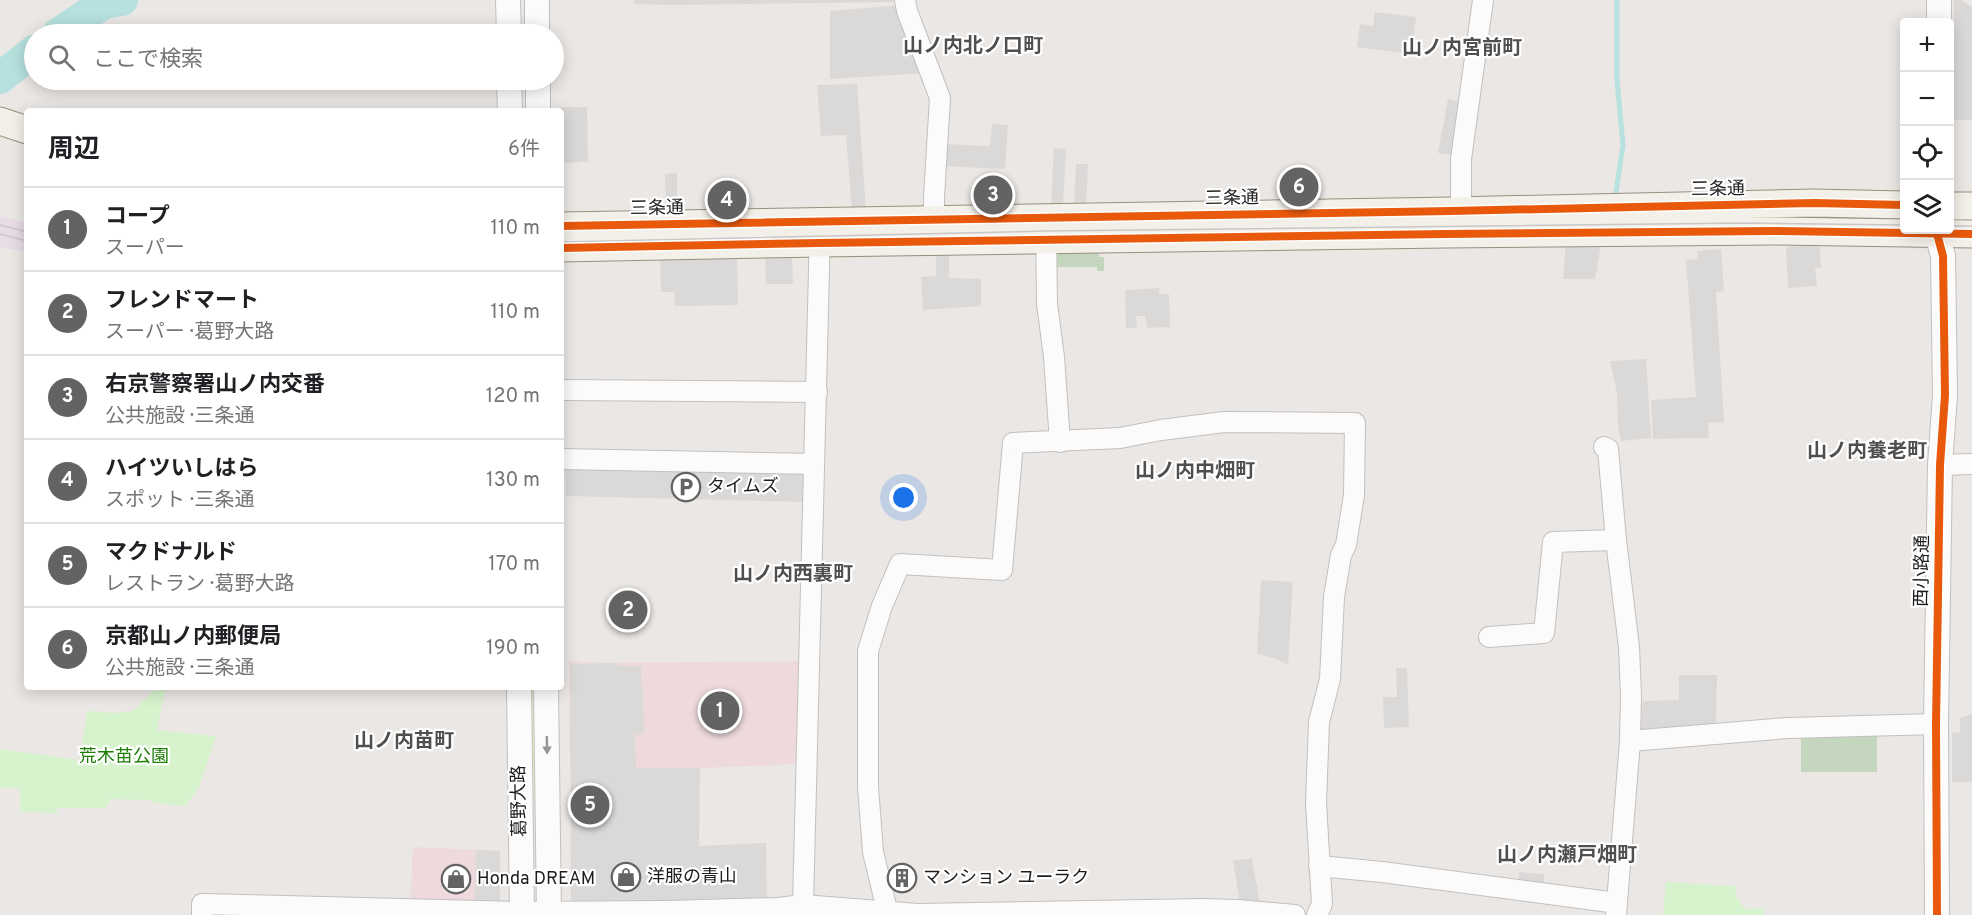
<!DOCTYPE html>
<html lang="ja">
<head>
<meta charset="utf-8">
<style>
  :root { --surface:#fff; --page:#f6f6f6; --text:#202124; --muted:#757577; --line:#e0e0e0; --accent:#646362 }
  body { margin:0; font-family:Overpass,"Noto Sans JP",sans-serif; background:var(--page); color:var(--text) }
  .controls { position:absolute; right:18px; top:18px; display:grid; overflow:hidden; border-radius:6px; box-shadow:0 3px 15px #0003 }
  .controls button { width:54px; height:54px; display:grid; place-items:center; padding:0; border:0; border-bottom:2px solid var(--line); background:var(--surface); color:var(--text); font:30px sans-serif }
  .you { position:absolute; left:904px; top:498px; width:21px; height:21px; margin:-15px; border:4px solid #fff; border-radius:50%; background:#1a73e8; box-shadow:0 0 0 9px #1a73e833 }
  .badge { display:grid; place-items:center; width:39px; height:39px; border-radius:50%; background:var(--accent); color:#fff; font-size:20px; font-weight:700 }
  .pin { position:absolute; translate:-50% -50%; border:3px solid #fff; box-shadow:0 2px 6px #0006 }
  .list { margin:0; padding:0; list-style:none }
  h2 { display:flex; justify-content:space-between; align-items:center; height:78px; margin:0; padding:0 24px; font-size:26px }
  h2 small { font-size:20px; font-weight:400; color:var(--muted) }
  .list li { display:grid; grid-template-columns:39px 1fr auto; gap:18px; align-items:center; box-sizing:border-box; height:84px; padding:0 24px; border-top:2px solid var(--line) }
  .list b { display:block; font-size:22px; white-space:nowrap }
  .list p { margin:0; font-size:20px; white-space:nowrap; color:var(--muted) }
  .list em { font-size:20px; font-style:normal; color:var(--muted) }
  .icon { flex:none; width:33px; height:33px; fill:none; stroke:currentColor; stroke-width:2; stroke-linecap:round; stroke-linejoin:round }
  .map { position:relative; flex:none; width:1972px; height:915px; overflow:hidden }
  .search { position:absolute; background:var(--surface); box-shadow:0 3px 15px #0003; left:24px; top:24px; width:540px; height:66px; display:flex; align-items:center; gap:15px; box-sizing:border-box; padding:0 21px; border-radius:33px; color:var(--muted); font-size:22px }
  .panel { position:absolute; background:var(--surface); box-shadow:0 3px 15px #0003; left:24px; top:108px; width:540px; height:582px; border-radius:6px }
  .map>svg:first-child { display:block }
</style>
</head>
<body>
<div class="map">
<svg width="1972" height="915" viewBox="0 0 1972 915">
  <rect width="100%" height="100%" fill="#ebe7e4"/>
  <g fill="#eedadd">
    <polygon points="569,661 601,663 803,661 799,764 700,768 570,769"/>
    <polygon points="413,847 500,851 500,909 410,907"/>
  </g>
  <polygon fill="#e8dce6" points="0,216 27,223 27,251 0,248"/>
  <polygon fill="#e2eac1" points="530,687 534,687 534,801 532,800"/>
  <g fill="#c5d6bf">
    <polygon points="1054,251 1099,251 1099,257 1104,257 1104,271 1097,271 1097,267 1055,267"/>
    <polygon points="1877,731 1877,772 1801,772 1801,737 1820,737 1821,732"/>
  </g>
  <g fill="#d7f3cd">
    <polygon points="158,687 166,687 157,730 216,736 200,785 186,806 153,803 151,800 110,799 106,808 57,808 57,813 20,812 20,788 0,788 0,749 80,760 87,711 115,713 133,711"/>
    <polygon points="1666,882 1735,886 1737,898 1745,909 1764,908 1764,915 1663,915"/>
  </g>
  <g fill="#dbd9d8">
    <polygon points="634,0 895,0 895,2 672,5 634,4"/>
    <polygon points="1954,0 1961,0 1972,7 1972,120 1953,120"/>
    <polygon points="901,5 927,73 830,79 830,11"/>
    <polygon points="1375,12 1416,17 1411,54 1357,47 1360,24 1373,26"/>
    <polygon points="857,84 866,211 852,211 846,135 821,136 817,85"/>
    <polygon points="1448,99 1467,103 1459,156 1438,153"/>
    <polygon points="560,107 587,107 588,162 561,163"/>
    <polygon points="992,124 1008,125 1005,169 941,166 943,144 990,146"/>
    <polygon points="1054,148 1066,149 1063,206 1051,206"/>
    <polygon points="1076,164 1088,164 1086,207 1074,204"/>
    <polygon points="677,173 677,212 666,213 665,174"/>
    <polygon points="986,180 1004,180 1003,208 988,208"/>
    <polygon points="1566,240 1601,245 1595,279 1563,279"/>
    <polygon points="1808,246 1820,247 1821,268 1815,268 1817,286 1788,288 1786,247"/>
    <polygon points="1721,249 1724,291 1716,292 1724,422 1708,423 1709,438 1653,439 1651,400 1696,397 1686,260 1698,259 1697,251"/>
    <polygon points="792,253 793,284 766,284 765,254"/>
    <polygon points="936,253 949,253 949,278 981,279 981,306 923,310 921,277 936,276"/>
    <polygon points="737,254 738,305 675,306 674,292 661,292 660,256"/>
    <polygon points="1159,288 1159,294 1169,294 1170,327 1147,328 1145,316 1136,316 1137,328 1126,328 1125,290"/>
    <polygon points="1646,359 1651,438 1621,441 1618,427 1617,393 1610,361"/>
    <polygon points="565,465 800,470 807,477 806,502 566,496"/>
    <polygon points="1261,580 1293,582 1288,665 1274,658 1257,654"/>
    <polygon points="617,663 618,666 641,666 641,687 643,687 644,734 635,735 636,768 700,768 699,846 766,843 767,905 571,907 570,664"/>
    <polygon points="1396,668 1407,668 1409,727 1384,728 1383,697 1397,697"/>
    <polygon points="1679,675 1717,675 1716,730 1641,734 1643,701 1679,700"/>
    <polygon points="1972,714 1972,782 1952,782 1952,732 1960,733 1960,718"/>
    <polygon points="476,850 500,851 500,909 474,908"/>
    <polygon points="1252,858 1260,904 1240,903 1233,861"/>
    <polygon points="1519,872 1544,874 1544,881 1540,887 1518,885"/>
  </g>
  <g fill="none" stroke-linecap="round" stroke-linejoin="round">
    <polyline stroke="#b6e1de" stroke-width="5" points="1616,192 1623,145 1617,80 1617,0"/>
    <g stroke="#b6e1de" stroke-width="32">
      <polyline points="58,34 104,3 122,0"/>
      <polyline points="0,78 34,51"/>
    </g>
    <g stroke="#c2c0bf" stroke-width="22">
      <g id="minor">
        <polyline points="905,0 907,11 940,98 934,197 934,219"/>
        <polyline points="1461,211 1461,159 1483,0"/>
        <polyline points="1046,227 1047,304 1054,357 1060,442"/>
        <polyline points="561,390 817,392"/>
        <polyline points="1604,447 1608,449 1616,540 1629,647 1631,696 1630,741 1616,915"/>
        <polyline points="561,459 814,464"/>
        <polyline points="1940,465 1972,464"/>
        <polyline points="1489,637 1544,633 1553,542 1616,540"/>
        <polyline points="1630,741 1788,728 1936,724"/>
        <polyline points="1319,866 1382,872 1617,903"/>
        <polyline points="803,905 820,230"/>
        <polyline points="887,910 873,852 868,787 868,651 882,606 900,564 1002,570 1013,443 1120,438 1161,430 1224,422 1355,423 1354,495 1346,545 1341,555 1334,597 1330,679 1319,722 1316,803 1322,904 1317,915"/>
        <polyline points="202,915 202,904 522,912 666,911 778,908 803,905 917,914 1204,909 1238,910 1295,915"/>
      </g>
    </g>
    <g stroke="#c2c0bf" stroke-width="26">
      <g id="tertiary">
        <polyline points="508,0 509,34"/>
        <polyline points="537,0 537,34"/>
        <polyline points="1939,22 1939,0"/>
        <polyline points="509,80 510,111"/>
        <polyline points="538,80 538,111"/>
        <polyline points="1936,230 1943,256 1945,395 1940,465 1936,724 1937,915"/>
        <polyline points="519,687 522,915"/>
        <polyline points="546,687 549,915"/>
      </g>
    </g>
    <g stroke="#96907c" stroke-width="29">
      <g id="secondary">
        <polyline points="0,121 27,130"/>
        <polyline points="1950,206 1972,206"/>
        <polyline points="561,226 1451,211 1814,203 1904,205"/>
        <polyline points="561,248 820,243 1445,234 1772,231 1972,234"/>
      </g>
    </g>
    <use href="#minor" stroke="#fcfbfb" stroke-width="20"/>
    <use href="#tertiary" stroke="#fcfbfb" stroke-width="24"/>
    <use href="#secondary" stroke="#f3f0e9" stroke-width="27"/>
    <g stroke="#c9c8c8" stroke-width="1.5">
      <polyline points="0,225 27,232"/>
      <polyline points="1950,226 1972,226"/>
      <polyline points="0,234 27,241"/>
      <polyline points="561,242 1046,231 1745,223 1904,225"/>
    </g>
    <g stroke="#fff" stroke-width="11">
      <g id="cycleway">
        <polyline points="561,226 1451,211 1814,203 1904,205"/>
        <polyline points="1936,230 1943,256 1945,395 1940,465 1936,724 1937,915"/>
        <polyline points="561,248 820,243 1445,234 1772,231 1972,234"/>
      </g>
    </g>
    <use href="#cycleway" stroke="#e8590c" stroke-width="8"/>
  </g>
  <defs><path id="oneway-solid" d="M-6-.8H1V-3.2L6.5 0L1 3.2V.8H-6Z" transform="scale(1.5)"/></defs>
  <use fill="#979797" href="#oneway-solid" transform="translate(547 745) rotate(89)"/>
  <defs>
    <g id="parking-ring" transform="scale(1.5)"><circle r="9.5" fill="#fff" stroke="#646362" stroke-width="1.5"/><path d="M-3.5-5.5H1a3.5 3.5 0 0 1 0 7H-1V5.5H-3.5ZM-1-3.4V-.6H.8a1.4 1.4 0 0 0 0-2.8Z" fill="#646362"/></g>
    <g id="shop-ring" transform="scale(1.5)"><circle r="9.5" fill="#fff" stroke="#646362" stroke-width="1.5"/><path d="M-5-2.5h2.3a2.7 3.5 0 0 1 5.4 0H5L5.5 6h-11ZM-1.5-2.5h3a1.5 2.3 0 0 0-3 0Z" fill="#646362"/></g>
    <g id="building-ring" transform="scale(1.5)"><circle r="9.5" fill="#fff" stroke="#646362" stroke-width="1.5"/><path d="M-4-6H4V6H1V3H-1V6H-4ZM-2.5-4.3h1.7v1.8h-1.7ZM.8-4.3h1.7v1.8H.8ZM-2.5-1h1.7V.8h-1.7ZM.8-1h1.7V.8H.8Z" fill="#646362"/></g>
  </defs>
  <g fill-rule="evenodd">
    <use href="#parking-ring" x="686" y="487"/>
    <use href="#shop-ring" x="626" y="877"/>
    <use href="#building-ring" x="902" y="878"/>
    <use href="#shop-ring" x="456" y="879"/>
  </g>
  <g text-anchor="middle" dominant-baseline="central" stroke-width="4.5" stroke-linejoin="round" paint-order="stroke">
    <g font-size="18" fill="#1c1c1c" stroke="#fff">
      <text transform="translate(1718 190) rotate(-1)">三条通</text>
      <text transform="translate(1232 199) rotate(-1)">三条通</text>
      <text transform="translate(657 209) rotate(-1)">三条通</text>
      <text transform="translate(1923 571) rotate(-89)">西小路通</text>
      <text transform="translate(520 801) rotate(-91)">葛野大路</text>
    </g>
    <g font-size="18" fill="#1c1c1c" stroke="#fff" text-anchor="start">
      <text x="707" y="487">タイムズ</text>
      <text x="647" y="877">洋服の青山</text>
      <text x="923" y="878">マンション ユーラク</text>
      <text x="477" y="879">Honda DREAM</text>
    </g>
    <g font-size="18" fill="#1d7e06" stroke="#fff">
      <text x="124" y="757">荒木苗公園</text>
    </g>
    <g font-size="20" font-weight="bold" fill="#4f4f4f" stroke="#fff">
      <text x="973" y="47">山ノ内北ノ口町</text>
      <text x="1462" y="49">山ノ内宮前町</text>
      <text x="1867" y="452">山ノ内養老町</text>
      <text x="1195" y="472">山ノ内中畑町</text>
      <text x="793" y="575">山ノ内西裏町</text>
      <text x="404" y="742">山ノ内苗町</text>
      <text x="1567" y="856">山ノ内瀬戸畑町</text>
    </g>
  </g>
</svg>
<div class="controls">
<button>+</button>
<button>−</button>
<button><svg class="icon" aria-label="locate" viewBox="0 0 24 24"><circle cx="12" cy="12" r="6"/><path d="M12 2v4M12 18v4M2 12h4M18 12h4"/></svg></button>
<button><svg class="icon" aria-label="layers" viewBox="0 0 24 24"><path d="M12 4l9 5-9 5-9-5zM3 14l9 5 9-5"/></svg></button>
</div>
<div class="you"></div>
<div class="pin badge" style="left:720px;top:711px">1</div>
<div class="pin badge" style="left:628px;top:610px">2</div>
<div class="pin badge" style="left:993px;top:195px">3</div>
<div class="pin badge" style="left:727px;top:200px">4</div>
<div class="pin badge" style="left:590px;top:805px">5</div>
<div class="pin badge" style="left:1299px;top:187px">6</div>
<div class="search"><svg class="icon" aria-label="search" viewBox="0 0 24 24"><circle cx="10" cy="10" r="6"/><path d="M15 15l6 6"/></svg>ここで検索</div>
<section class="panel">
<h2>周辺<small>6件</small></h2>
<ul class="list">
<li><span class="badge">1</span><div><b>コープ</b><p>スーパー</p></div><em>110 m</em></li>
<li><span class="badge">2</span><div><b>フレンドマート</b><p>スーパー · 葛野大路</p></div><em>110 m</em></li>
<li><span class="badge">3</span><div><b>右京警察署山ノ内交番</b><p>公共施設 · 三条通</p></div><em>120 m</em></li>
<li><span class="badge">4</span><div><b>ハイツいしはら</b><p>スポット · 三条通</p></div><em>130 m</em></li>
<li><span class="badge">5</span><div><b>マクドナルド</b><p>レストラン · 葛野大路</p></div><em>170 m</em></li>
<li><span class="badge">6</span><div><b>京都山ノ内郵便局</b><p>公共施設 · 三条通</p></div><em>190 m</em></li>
</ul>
</section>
</div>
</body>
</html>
